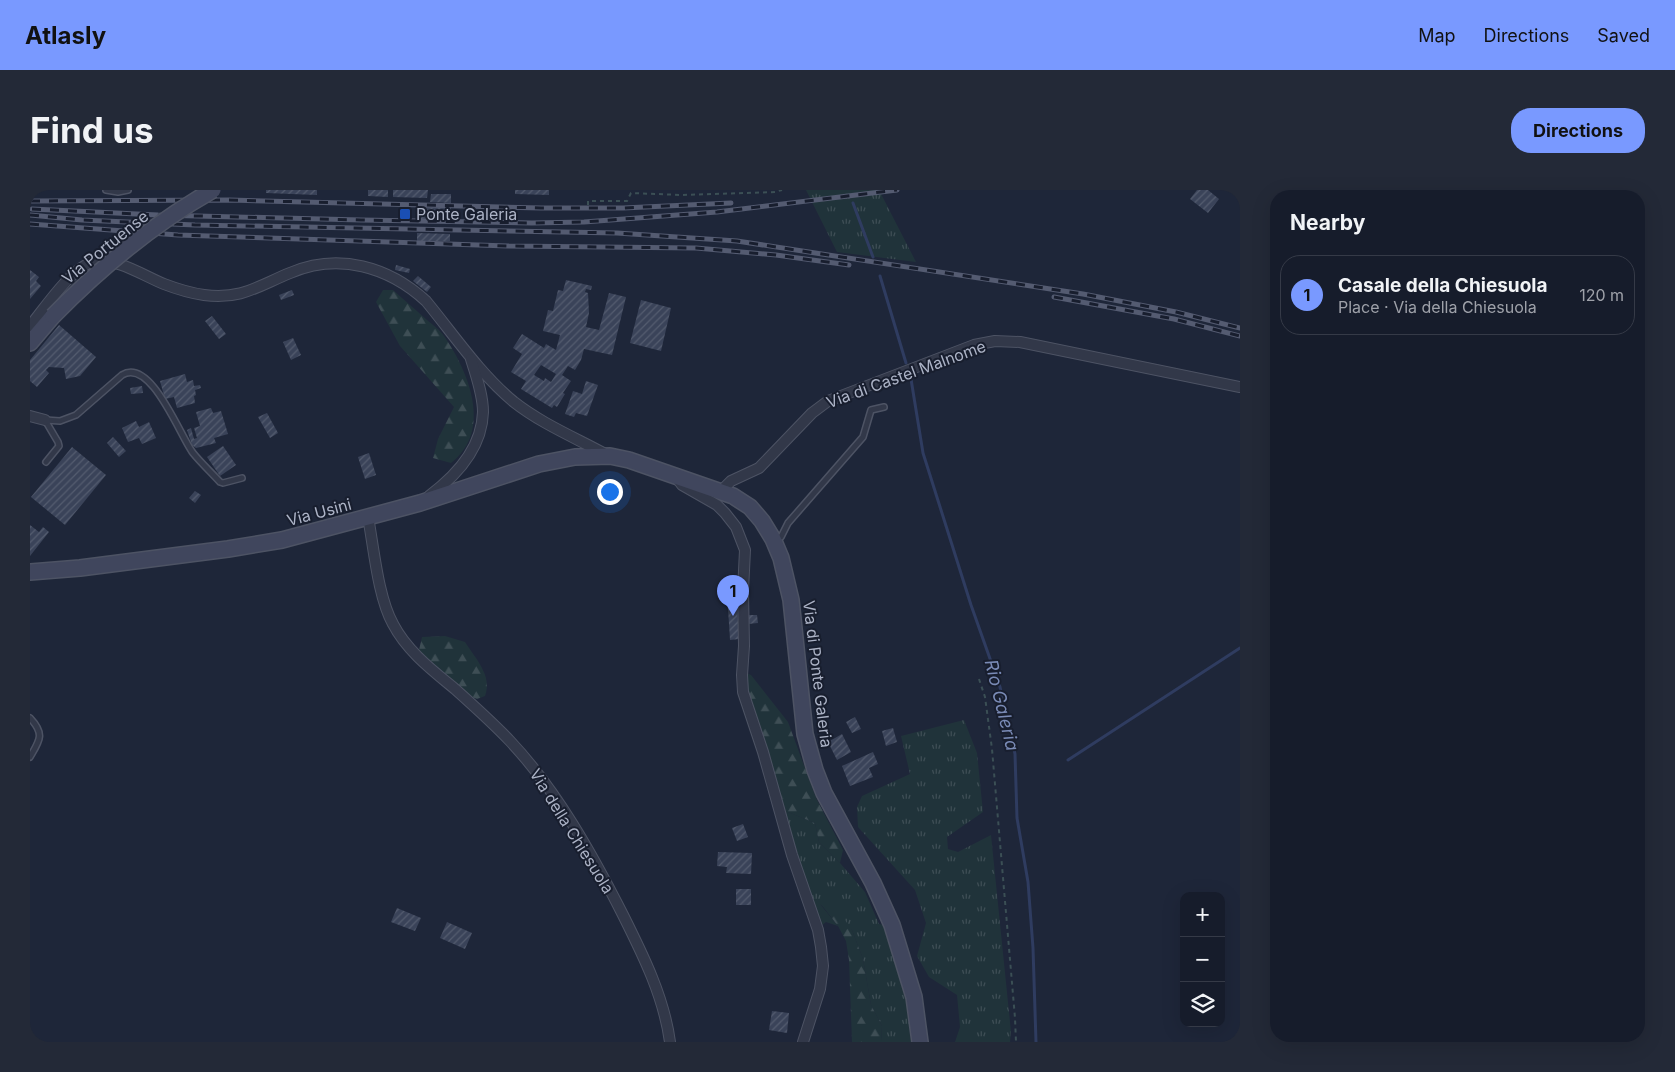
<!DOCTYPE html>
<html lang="en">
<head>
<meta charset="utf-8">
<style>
  :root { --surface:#161c2b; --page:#232937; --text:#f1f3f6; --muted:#9ea1a9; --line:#353a47; --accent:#7999ff }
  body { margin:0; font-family:Inter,sans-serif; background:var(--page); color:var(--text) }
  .controls { position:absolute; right:15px; bottom:15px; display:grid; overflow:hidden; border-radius:10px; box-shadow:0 5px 20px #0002 }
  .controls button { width:45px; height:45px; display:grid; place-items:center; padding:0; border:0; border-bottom:1px solid var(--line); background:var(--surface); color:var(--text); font:25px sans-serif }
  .you { position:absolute; left:579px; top:301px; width:18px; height:18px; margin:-12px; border:4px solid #fff; border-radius:50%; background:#1a73e8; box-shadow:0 0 0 8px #1a73e833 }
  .badge { display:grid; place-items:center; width:32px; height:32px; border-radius:50%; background:var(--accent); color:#111; font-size:16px; font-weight:700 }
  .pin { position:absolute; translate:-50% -41px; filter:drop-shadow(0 1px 2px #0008) }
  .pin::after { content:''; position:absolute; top:26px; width:18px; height:15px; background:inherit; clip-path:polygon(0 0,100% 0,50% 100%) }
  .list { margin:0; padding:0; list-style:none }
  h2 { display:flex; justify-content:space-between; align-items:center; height:65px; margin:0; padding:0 20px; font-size:21px }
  h2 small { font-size:16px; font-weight:400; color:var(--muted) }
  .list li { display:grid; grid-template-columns:32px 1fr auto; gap:15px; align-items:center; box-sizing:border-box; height:80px; margin:0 10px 10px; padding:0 10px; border:1px solid var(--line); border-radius:20px }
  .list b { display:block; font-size:19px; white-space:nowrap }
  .list p { margin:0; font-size:16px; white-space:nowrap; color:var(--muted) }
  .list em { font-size:16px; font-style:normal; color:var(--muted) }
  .icon { flex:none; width:28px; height:28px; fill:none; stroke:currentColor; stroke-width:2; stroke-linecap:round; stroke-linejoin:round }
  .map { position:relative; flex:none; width:1210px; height:852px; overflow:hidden; border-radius:20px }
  header { display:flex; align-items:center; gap:30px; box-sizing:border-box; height:70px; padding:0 25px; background:var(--accent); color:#111 }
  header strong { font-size:24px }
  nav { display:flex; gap:28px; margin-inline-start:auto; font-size:18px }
  .intro { display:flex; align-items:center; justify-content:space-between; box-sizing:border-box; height:120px; padding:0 30px }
  h1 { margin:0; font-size:35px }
  .button { padding:12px 22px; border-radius:20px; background:var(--accent); color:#111; font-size:18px; font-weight:700 }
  main { display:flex; gap:30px; padding:0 30px }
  aside { flex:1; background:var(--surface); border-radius:20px; box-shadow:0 5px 20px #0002 }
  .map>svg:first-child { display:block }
</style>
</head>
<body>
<header>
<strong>Atlasly</strong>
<nav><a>Map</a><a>Directions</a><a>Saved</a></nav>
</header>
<div class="intro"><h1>Find us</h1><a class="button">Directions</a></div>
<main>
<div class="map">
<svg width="1210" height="852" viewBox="0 0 1210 852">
  <defs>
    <pattern id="grass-tufts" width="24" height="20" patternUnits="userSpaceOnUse" patternTransform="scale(1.25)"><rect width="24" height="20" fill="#20333a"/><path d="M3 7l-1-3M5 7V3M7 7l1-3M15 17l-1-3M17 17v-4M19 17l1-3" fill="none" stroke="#3e4e55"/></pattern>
    <pattern id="forest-firs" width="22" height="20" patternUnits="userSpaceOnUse" patternTransform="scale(1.25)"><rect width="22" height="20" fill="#20333a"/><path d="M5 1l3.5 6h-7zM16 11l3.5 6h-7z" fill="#3e4e55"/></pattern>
    <pattern id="building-hatch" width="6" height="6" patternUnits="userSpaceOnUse" patternTransform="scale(1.25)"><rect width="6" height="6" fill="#3a4359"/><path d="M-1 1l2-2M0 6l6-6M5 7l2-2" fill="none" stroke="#545c6f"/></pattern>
  </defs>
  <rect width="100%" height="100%" fill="#1e2639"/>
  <g fill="url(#grass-tufts)">
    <polygon points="776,0 849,0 886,72 807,62"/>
    <polygon points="934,530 947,563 953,622 917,647 918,659 928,662 961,645 981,842 980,852 925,852 930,837 927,805 899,787 887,766 896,733 885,700 828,637 827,617 832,606 880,584 871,546"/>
    <polygon points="758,622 785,633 789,652 810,673 835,702 849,734 854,735 878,815 881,852 851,852 852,836 841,815 833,769 822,740 790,714 808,736 796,732 790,737 755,630"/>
  </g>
  <g fill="url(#forest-firs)">
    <path d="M 353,100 L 363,100 C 374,110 386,120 397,130 C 403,135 410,140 414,146 C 439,182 463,241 421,273 L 403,268 L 408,249 L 424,217 L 370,156 L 346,112 Z"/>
    <path d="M 415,446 L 435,452 C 445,468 463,486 455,506 L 447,509 L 434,504 L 395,470 L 389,460 L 392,447 Z"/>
    <polygon points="716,483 721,485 758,532 786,608 813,660 810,673 789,652 785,633 758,622 755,630 714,491"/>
    <polygon points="790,713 805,716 822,740 833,769 841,815 852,836 851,852 822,852 819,770 816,751 808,736"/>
  </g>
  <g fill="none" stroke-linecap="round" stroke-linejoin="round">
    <g stroke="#2f3c60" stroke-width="3">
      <polyline points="823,13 843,67"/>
      <polyline points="850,86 876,173"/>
      <polyline points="881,189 893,263 941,415 970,497 985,564 987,628 998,692 1003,758 1006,852"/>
      <polyline points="1038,570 1210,458"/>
    </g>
  </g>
  <g fill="url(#building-hatch)" fill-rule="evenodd">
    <polygon points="236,0 287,0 287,5 236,3"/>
    <polygon points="338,0 358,0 358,7 338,6"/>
    <polygon points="363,0 398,0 397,8 363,7"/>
    <polygon points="485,0 519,0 519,5 485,4"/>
    <polygon points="1167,0 1178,0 1189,9 1178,23 1160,9"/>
    <polygon points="401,4 421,4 421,13 400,12"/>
    <polygon points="387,17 421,18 421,29 387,29"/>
    <polygon points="387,43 420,44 420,51 387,51"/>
    <polygon points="366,75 380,79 379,83 365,80"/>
    <polygon points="0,80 9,87 6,91 11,96 0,109"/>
    <polygon points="388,86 401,97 397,102 383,91"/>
    <path d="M 536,90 L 562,96 L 561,100 L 556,99 L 555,102 L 558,103 L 559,123 L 556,137 L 569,140 L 579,103 L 596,107 L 582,165 L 554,159 L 551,170 L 545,180 L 538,176 L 532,185 L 541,191 L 533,203 L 535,204 L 527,217 L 524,215 L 522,218 L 491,199 L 496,191 L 481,182 L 492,164 L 483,158 L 492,144 L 514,158 L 516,154 L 526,160 L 530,145 L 513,141 L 518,120 L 523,121 L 528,100 L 533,101 ZM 511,175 L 526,184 L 521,192 L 515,188 L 514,191 L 504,185 Z"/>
    <polygon points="262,100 264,105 251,110 249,105"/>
    <polygon points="611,110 641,118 631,161 600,153"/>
    <polygon points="182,126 196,144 189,149 175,131"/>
    <polygon points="29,135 66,167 50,186 36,189 34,178 19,177 16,180 19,183 7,197 0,191 0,170"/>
    <polygon points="263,148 271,165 261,170 253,152"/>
    <polygon points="155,184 157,192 163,190 164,196 170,195 171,198 165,200 166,205 164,206 165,213 147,218 144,207 135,209 130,191"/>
    <polygon points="556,191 568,195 557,226 546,223 544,227 535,224 543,201 552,204"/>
    <polygon points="112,196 113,203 101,204 100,198"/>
    <polygon points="181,218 183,223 191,221 198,244 184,248 186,253 166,258 162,255 157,240 161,238 164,249 167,248 164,238 170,236 166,222"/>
    <polygon points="237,223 248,243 240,248 228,227"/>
    <polygon points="106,231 109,237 119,232 126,248 112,254 109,248 98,252 92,238"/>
    <polygon points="83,247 96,261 89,267 77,253"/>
    <polygon points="193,256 206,275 190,286 177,267"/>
    <polygon points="42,257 76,285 35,335 1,307"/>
    <polygon points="339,263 346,285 335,289 328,267"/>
    <polygon points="165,301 171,305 165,313 159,308"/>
    <polygon points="0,335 9,342 13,337 19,342 0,366"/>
    <polygon points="706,402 709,449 700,450 697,403"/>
    <polygon points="717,425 727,425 728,433 718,434"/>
    <polygon points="825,527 831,539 822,543 816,532"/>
    <polygon points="863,538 867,552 856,556 852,541"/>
    <polygon points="812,544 821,562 807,570 798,552"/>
    <polygon points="843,562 848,574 839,578 843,587 820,596 812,576"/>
    <polygon points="713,634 718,647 707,651 702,638"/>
    <polygon points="688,662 722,663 721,684 696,683 697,677 687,676"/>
    <rect x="706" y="699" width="15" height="16"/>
    <polygon points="367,718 391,728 385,741 361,732"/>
    <polygon points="417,732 442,743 435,759 410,748"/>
    <polygon points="742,821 759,823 757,843 739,840"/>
  </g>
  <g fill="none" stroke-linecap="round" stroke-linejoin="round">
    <g stroke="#4d5364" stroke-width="8">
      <g id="lane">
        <polyline points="76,0 88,2 98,0"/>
        <path d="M 15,230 L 30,231 L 46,225 L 92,185 C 121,167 150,246 163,263 C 171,273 181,282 190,292 L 193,293 L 212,288"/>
        <polyline points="15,230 28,252 29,256 16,272"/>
        <polyline points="745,348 751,347 758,333 833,247 841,220 854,217"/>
        <path d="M 0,528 C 15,544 10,550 0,567"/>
      </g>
    </g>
    <g stroke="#4d5364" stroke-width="12">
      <g id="street">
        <path d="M 0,136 C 14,119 42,77 63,72 C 84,66 114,86 134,94 C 147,99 160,103 174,105 C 211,110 228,96 260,83 C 309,62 359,77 396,111 C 424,145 450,184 484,212 C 512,234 546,248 577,265"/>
        <polyline points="0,226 15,230"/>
        <polyline points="646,287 652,295 687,315 695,323 706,337 715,360 713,401 714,456 712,485 713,502 733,562 762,665 788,740 791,757 793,776 790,799 773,852"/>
        <polyline points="691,301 701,291 729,278 782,223 798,211 944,155 965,151 990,152 1210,197"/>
        <path d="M 399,306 C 426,286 452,258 453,222 C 453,204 446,186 441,169"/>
        <path d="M 338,327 C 344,359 348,407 363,434 C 377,461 402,480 425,499 C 444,516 463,533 480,551 C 527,601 562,664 593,725 C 613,765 634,807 640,852"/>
      </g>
    </g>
    <g stroke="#4d5364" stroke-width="18">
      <g id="secondary">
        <polyline points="0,153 23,126"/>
        <polyline points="0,382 50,378 198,359 252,350 390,313 509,274 545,267 580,266 599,270 703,306 720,317 732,331 743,349 751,368 761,410 775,544 785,580 794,603 843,693 862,735 884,807 890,852"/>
      </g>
    </g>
    <g stroke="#3b4f55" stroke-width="2" stroke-dasharray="4 4" stroke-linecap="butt">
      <polyline points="558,15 558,11 597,11 601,3 652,5 745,2 752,0"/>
      <polyline points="949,489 955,507 962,559 985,828 986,852"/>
    </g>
    <use href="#lane" stroke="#323849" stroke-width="5"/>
    <use href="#street" stroke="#323849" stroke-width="10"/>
    <use href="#secondary" stroke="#40465d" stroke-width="15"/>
    <g stroke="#545b71" stroke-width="5">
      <g id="rail">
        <polyline points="1,11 199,10 511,18 593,18 701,13"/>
        <polyline points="2,19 128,25 331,30 502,33 554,32 687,22 867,0"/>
        <polyline points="0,25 52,30 165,35 587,43 707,51 1053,104 1146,122 1210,138"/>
        <polyline points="0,34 148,45 478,56 666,58 746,65 819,75"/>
        <polyline points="1024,107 1144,129 1210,146"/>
      </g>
    </g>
    <use href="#rail" stroke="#181e2e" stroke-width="3" stroke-dasharray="9" stroke-linecap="butt"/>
    <g stroke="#4d5364" stroke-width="18" stroke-linecap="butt">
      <path id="secondary-bridge" d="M 23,126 C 71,77 123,34 183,0"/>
    </g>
    <use href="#secondary-bridge" stroke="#40465d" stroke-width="15"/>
  </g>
  <rect fill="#1a4fb4" stroke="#181e2e" stroke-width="2" x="369" y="18" width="12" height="12" rx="2.5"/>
  <g text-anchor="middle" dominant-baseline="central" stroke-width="4" stroke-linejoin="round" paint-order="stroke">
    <g font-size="16" fill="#acb3c6" stroke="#181e2e" text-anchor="start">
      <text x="386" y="24">Ponte Galeria</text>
    </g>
    <g font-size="16" fill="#acb3c6" stroke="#181e2e">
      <text transform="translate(75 57) rotate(-39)">Via Portuense</text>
      <text transform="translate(876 184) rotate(-20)">Via di Castel Malnome</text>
      <text transform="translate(289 322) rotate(-15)">Via Usini</text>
      <text transform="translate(788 484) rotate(83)">Via di Ponte Galeria</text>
      <text transform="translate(542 641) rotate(58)">Via della Chiesuola</text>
    </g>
    <g font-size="18" font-style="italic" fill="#7a8bb6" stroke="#181e2e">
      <text transform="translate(972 515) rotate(76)">Rio Galeria</text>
    </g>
  </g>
</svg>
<div class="controls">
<button>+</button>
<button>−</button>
<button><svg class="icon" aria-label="layers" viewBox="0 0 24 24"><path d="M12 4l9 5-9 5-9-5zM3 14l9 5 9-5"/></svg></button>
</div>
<div class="you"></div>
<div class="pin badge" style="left:703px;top:426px">1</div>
</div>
<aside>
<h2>Nearby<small></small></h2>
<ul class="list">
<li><span class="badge">1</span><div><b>Casale della Chiesuola</b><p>Place · Via della Chiesuola</p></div><em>120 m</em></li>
</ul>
</aside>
</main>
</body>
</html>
